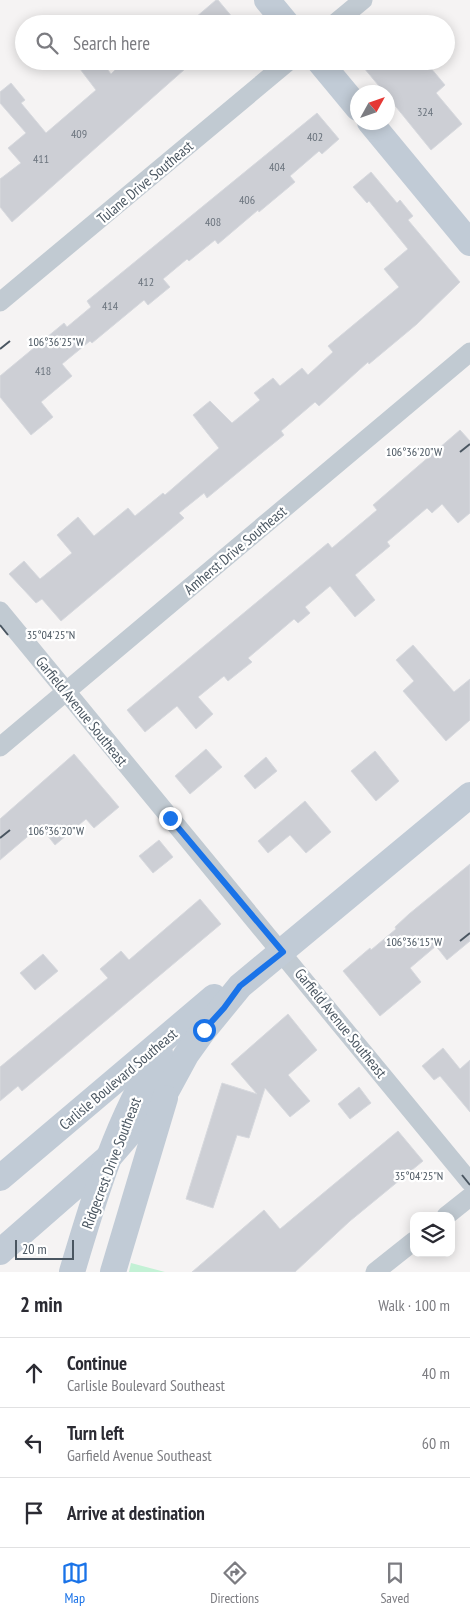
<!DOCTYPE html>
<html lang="en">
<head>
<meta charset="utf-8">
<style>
  :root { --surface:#fff; --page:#f7f7f7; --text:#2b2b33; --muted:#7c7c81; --line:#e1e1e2; --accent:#1a73e8 }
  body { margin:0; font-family:"PT Sans Narrow",sans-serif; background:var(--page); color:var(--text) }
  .controls { position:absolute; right:15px; bottom:15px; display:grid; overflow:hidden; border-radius:10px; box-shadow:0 2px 12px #0003 }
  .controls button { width:45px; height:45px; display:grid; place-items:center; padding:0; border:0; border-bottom:1px solid var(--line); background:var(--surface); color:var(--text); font:25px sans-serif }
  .compass { position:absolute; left:350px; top:85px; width:45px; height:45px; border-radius:50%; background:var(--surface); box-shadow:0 2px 12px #0003; rotate:50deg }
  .scale { position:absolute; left:15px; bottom:12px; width:59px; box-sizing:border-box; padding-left:5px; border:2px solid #4a5661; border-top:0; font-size:14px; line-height:18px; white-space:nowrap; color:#4a5661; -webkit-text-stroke:4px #fff; paint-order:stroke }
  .stop { position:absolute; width:15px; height:15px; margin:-11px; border:4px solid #1a73e8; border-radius:50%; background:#fff }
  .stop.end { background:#1a73e8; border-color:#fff; box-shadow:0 1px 5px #0008 }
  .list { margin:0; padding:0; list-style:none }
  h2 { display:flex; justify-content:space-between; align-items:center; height:65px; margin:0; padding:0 20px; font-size:21px }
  h2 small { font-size:16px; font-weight:400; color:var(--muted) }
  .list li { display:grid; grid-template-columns:32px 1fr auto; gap:15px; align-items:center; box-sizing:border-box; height:70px; padding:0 20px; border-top:1px solid var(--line) }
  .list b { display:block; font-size:19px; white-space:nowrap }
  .list p { margin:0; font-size:16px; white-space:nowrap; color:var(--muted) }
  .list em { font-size:16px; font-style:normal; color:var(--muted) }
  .icon { flex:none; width:28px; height:28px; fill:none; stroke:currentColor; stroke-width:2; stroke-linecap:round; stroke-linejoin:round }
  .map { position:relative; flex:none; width:470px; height:1272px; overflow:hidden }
  .search { position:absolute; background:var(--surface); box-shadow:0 2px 12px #0003; left:15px; right:15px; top:15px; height:55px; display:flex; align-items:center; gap:12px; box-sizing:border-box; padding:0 18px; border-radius:28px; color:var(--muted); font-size:19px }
  .sheet { height:275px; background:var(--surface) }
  nav { display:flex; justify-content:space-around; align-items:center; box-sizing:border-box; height:70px; border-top:1px solid var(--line); background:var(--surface); font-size:14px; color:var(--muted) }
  nav a { display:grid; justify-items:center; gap:2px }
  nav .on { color:var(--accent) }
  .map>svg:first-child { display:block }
</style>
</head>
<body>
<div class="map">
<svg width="470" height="1272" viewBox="0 0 470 1272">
  <rect width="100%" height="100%" fill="#f5f3f3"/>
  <polygon fill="#c3f1d5" points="131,1263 165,1272 129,1272"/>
  <g fill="#cdcfd5" stroke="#d7d9de">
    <polygon points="216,0 218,0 238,24 188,24"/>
    <polygon points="74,61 101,61 111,74 124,61 194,61 12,222 0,207 0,179 21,163 8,148 26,133 0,103 0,92 11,83 25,100 21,103 46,133 96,90"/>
    <polygon points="372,61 425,61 445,85 436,93 462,124 431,150 388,97 388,92 384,92 364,68"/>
    <polygon points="317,113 339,139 322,154 319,151 290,176 295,182 259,212 258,210 218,244 215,240 189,261 187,259 163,279 170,287 148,305 144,300 92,343 90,341 62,364 72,376 41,402 53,417 31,435 0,397 0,376 64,323 67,327 91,307 87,301"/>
    <polygon points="371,172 397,203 400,200 413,216 408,220 460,282 417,324 369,364 368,362 319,406 315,402 281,431 284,435 263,452 207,498 204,493 179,513 184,518 61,621 42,599 36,603 9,574 24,561 40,579 72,553 57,535 78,517 94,536 128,508 135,516 163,493 165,495 219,448 193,415 210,401 232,423 260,400 254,393 273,378 280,386 302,368 308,375 333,352 328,346 399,287 384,269 408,249 369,201 367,203 353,187"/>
    <polygon points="460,430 470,441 470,513 458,523 442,504 432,513 427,508 387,542 390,546 355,575 375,600 355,617 330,586 305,607 310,613 298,623 294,619 248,658 252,662 228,681 224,676 198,697 213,714 196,729 177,706 145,732 127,710 328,543 332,548 377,510 373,505"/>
    <polygon points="413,645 454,692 470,679 470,720 446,741 403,691 414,681 396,660"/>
    <polygon points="206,749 222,767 190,794 175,776"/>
    <polygon points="375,751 399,781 376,801 351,771"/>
    <polygon points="74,754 119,807 94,828 86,819 55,845 40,826 0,860 0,819"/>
    <polygon points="266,757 277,771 255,789 244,776"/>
    <polygon points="305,801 331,832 306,853 290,835 268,853 258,841"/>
    <polygon points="159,840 173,857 153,873 139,856"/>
    <polygon points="470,864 470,941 447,960 436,946 410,968 421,982 380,1016 343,971 370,948 371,950 396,929 395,927 409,914"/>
    <polygon points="200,899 221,924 22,1091 18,1086 0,1101 0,1067 108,978 100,969 121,951 129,960"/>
    <polygon points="43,954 58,971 35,990 20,973"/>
    <polygon points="288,1014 317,1050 288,1075 310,1101 290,1117 265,1088 249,1138 237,1135 213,1208 186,1199 222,1083 257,1094 231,1064"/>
    <polygon points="443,1048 460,1069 470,1060 470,1112 440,1076 434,1080 422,1066"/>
    <polygon points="359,1087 371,1103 350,1119 338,1104"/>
    <polygon points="398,1131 423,1161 350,1221 295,1272 192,1272 264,1210 280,1229"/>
  </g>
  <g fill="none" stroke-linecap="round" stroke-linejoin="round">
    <g stroke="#c1cad2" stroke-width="19">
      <polyline points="334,24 363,0"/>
      <polyline points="0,302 289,61"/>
      <polyline points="0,611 470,1182"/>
      <polyline points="0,747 470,352"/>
      <polyline points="446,1216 470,1197"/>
      <polyline points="375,1272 414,1241"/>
    </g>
    <g stroke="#c1cbd6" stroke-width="26">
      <polyline points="267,0 287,24"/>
      <polyline points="319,61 358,108"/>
      <polyline points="370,122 470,243"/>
      <polyline points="0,1178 214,997"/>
      <polyline points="0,1252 111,1155 167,1090 186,1055 204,1030 240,986 470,795"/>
      <path d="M 72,1272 C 94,1198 117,1119 160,1053"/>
      <polyline points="113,1272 165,1098"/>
    </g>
  </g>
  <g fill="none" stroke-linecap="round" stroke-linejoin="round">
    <polyline stroke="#1a73e8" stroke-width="6" points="170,818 283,952 240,986 224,1008 204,1030"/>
  </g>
  <path fill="none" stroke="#4a5661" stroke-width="2" d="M 0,349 L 10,341M 460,452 L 470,444M 0,625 L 8,635M 0,838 L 10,830M 460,941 L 470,933M 462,1175 L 470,1185"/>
  <g text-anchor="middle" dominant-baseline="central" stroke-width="4.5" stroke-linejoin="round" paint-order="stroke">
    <g font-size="12" fill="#6b747e">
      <text x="425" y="111">324</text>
      <text x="79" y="133">409</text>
      <text x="315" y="136">402</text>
      <text x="41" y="158">411</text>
      <text x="277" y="166">404</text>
      <text x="247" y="199">406</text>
      <text x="213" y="221">408</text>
      <text x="146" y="281">412</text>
      <text x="110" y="305">414</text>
      <text x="43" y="370">418</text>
    </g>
    <g font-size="15" fill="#4a5661" stroke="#fff">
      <text transform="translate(145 182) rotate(-40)">Tulane Drive Southeast</text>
      <text transform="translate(235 550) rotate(-40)">Amherst Drive Southeast</text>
      <text transform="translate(82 711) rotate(51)">Garfield Avenue Southeast</text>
      <text transform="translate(341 1023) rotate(51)">Garfield Avenue Southeast</text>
      <text transform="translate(118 1079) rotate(-40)">Carlisle Boulevard Southeast</text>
      <text transform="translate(111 1163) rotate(-69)">Ridgecrest Drive Southeast</text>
    </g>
  </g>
  <g font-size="12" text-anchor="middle" fill="#4a5661" stroke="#fff" stroke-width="4.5" stroke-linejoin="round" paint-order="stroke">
    <text x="56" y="346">106°36'25"W</text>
    <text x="414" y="456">106°36'20"W</text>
    <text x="51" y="639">35°04'25"N</text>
    <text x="56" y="835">106°36'20"W</text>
    <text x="414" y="946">106°36'15"W</text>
    <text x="419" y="1180">35°04'25"N</text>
  </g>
</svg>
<div class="controls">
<button><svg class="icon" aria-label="layers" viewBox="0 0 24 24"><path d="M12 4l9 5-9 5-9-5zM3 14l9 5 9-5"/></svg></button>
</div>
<svg class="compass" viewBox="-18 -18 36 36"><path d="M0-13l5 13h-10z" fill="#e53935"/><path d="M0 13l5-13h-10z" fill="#7c7c81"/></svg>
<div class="scale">20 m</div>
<div class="stop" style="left:204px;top:1030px"></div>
<div class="stop end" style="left:170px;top:818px"></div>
<div class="search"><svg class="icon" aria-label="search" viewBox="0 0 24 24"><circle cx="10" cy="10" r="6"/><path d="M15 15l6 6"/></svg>Search here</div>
</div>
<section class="sheet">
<h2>2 min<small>Walk · 100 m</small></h2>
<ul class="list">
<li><svg class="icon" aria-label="ahead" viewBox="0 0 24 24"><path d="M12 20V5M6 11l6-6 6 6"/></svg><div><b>Continue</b><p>Carlisle Boulevard Southeast</p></div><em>40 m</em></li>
<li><svg class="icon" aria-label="left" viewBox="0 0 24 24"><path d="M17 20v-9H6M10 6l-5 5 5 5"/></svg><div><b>Turn left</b><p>Garfield Avenue Southeast</p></div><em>60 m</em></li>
<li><svg class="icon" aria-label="arrive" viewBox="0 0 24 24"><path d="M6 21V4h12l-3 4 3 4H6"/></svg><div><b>Arrive at destination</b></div></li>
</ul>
</section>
<nav>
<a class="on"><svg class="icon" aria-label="map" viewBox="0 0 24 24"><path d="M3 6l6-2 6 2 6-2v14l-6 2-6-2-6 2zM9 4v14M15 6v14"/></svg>Map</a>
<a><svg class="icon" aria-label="directions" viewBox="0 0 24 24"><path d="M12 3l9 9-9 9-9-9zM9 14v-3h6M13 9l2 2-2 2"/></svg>Directions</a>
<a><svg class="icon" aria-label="saved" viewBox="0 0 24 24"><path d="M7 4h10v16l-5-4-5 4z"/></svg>Saved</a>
</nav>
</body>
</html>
